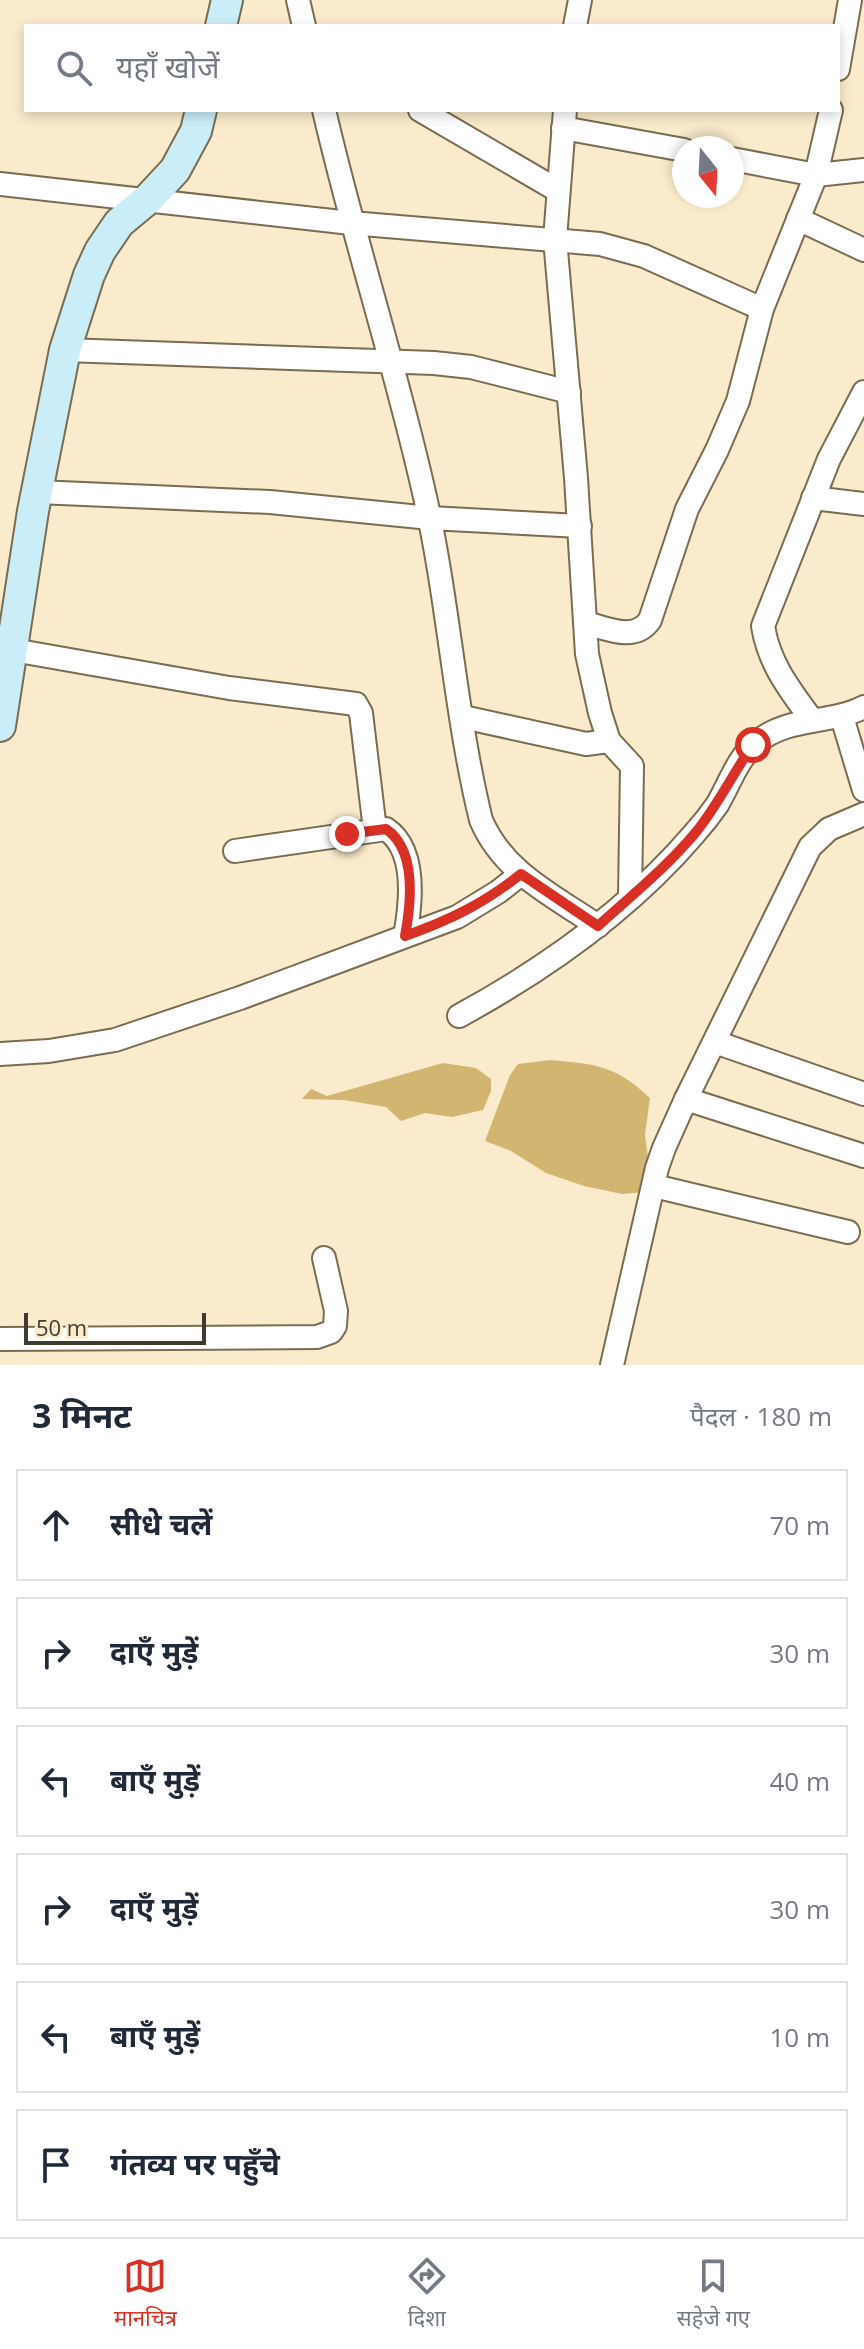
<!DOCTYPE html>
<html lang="hi">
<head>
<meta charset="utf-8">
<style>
  :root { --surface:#fff; --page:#f6f6f7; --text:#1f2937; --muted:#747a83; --line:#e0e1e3; --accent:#d93025 }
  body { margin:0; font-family:"Open Sans","Noto Sans Devanagari",sans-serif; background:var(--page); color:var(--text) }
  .compass { position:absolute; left:672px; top:136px; width:72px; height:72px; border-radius:50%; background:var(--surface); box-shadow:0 4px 12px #0003; rotate:162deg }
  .scale { position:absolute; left:24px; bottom:20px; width:182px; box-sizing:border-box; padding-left:8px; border:4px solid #413b2f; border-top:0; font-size:22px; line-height:28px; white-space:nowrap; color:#413b2f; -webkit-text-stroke:6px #faebcc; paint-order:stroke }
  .stop { position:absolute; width:24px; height:24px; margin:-18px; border:6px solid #d93025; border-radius:50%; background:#fff }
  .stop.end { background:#d93025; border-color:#fff; box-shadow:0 2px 8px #0008 }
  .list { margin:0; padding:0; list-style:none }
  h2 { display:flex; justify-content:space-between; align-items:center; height:104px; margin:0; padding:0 32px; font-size:34px }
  h2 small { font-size:26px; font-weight:400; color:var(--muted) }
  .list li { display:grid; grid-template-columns:52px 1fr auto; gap:24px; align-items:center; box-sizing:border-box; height:112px; margin:0 16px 16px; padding:0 16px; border:2px solid var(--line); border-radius:0px }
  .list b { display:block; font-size:30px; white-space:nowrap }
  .list em { font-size:26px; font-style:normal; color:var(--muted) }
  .icon { flex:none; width:44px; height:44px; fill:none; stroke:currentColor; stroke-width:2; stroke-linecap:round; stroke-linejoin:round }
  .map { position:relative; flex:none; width:864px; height:1365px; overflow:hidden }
  .search { position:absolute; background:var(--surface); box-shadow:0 4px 12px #0003; left:24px; right:24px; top:24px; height:88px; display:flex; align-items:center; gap:20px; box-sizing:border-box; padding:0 28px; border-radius:0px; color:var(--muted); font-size:30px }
  .sheet { height:872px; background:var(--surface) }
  nav { display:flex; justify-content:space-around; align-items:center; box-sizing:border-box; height:112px; border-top:2px solid var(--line); background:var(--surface); font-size:22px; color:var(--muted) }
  nav a { display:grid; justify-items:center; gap:4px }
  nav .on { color:var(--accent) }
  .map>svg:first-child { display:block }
</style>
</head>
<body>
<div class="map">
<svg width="864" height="1365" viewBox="0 0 864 1365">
  <rect width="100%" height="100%" fill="#faebcc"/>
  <g fill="#d3b572">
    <path d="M 550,1060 C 596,1064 615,1065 650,1098 L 645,1135 L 649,1165 L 645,1192 L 622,1194 L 584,1186 L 546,1173 L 511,1151 L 485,1141 L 510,1075 L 518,1064 Z"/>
    <polygon points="443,1063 476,1068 491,1079 491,1091 483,1110 452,1117 425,1113 401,1121 386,1107 344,1100 302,1099 311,1089 327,1096"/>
  </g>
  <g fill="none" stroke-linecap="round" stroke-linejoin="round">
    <g stroke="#796c50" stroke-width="26">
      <g id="street">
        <polyline points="298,0 304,26"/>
        <polyline points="575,26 580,0"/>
        <polyline points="838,69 850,0"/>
        <path d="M 324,110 C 354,240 396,367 425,497 C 449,603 455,714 481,820 C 503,872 552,895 598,926"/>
        <polyline points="420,110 557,190"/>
        <polyline points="565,110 555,239 576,478 587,654 600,713 609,741 632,766 630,897"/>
        <polyline points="563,128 684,150"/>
        <polyline points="732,159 816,175 864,170"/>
        <polyline points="0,184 351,223 600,244 644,256 762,309"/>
        <polyline points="798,219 864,250"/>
        <polyline points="65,350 434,363 471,367 569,392"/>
        <polyline points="37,492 270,502 430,518 580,526"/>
        <polyline points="813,498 864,504"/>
        <path d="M 586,623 C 608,629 635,642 650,620 L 687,509 L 717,450 L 738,401 L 762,309 L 816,175 L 831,110"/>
        <polyline points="13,650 229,688 356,704 361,713 375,830"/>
        <polyline points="463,717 586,744 609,741"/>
        <polyline points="842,717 864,790"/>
        <path d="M 812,720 C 790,690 769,664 763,626 L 829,459 L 864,392"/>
        <path d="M 235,851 L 386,829 C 417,850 411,904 405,936"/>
        <path d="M 459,1016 C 545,969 630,909 694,834 C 702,825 710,815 717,805 C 729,785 737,759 756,743 C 787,716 829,725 864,707"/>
        <polyline points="715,1042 864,1094"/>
        <polyline points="0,1054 49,1051 115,1040 240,998 457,917 498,892 521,874"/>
        <polyline points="686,1099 864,1156"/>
        <polyline points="654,1186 848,1232"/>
        <polyline points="0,1339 317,1337 331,1332 335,1326 336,1311 324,1258"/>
        <polyline points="612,1365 657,1168 664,1148 686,1099 810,847 829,829 864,814"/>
      </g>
    </g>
    <g stroke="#796c50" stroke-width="34">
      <g id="secondary">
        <polyline points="221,26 227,0"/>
        <polyline points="0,726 33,511 65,350 89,275 100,251 119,223 149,198 175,170 196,131 201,110"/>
      </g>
    </g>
    <use href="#street" stroke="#fff" stroke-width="22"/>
    <use href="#secondary" stroke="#caedf7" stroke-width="30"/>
  </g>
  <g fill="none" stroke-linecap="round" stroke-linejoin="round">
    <path stroke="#d93025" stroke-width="10" d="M 347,834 L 386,829 C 417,850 411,904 405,936 C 450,920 483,904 521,874 L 598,926 C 631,896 667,867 696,832 C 718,805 733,773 753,745"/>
  </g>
</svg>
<svg class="compass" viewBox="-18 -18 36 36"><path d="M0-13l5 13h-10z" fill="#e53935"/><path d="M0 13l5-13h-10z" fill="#747a83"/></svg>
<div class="scale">50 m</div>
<div class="stop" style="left:753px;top:745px"></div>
<div class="stop end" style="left:347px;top:834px"></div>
<div class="search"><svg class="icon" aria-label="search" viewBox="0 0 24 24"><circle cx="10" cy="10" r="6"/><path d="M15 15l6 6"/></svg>यहाँ खोजें</div>
</div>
<section class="sheet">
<h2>3 मिनट<small>पैदल · 180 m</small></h2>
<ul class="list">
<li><svg class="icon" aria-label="ahead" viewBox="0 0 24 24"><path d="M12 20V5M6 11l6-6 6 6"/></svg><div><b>सीधे चलें</b></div><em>70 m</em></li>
<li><svg class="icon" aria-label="right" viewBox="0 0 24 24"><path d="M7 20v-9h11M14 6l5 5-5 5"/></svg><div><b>दाएँ मुड़ें</b></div><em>30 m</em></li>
<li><svg class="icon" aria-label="left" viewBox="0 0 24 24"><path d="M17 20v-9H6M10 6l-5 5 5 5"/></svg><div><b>बाएँ मुड़ें</b></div><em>40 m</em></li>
<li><svg class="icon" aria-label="right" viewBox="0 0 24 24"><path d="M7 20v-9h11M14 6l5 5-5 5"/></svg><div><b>दाएँ मुड़ें</b></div><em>30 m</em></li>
<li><svg class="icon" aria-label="left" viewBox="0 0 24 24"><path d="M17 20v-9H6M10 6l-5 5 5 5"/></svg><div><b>बाएँ मुड़ें</b></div><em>10 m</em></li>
<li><svg class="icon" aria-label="arrive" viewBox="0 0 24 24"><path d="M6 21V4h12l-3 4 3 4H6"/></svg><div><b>गंतव्य पर पहुँचे</b></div></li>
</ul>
</section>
<nav>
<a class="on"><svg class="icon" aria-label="map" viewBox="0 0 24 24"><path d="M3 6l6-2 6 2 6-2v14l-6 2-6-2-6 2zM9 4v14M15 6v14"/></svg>मानचित्र</a>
<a><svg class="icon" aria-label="directions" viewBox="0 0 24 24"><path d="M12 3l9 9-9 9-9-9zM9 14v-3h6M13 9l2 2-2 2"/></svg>दिशा</a>
<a><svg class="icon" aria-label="saved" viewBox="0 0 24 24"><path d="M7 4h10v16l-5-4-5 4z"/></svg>सहेजे गए</a>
</nav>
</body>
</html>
